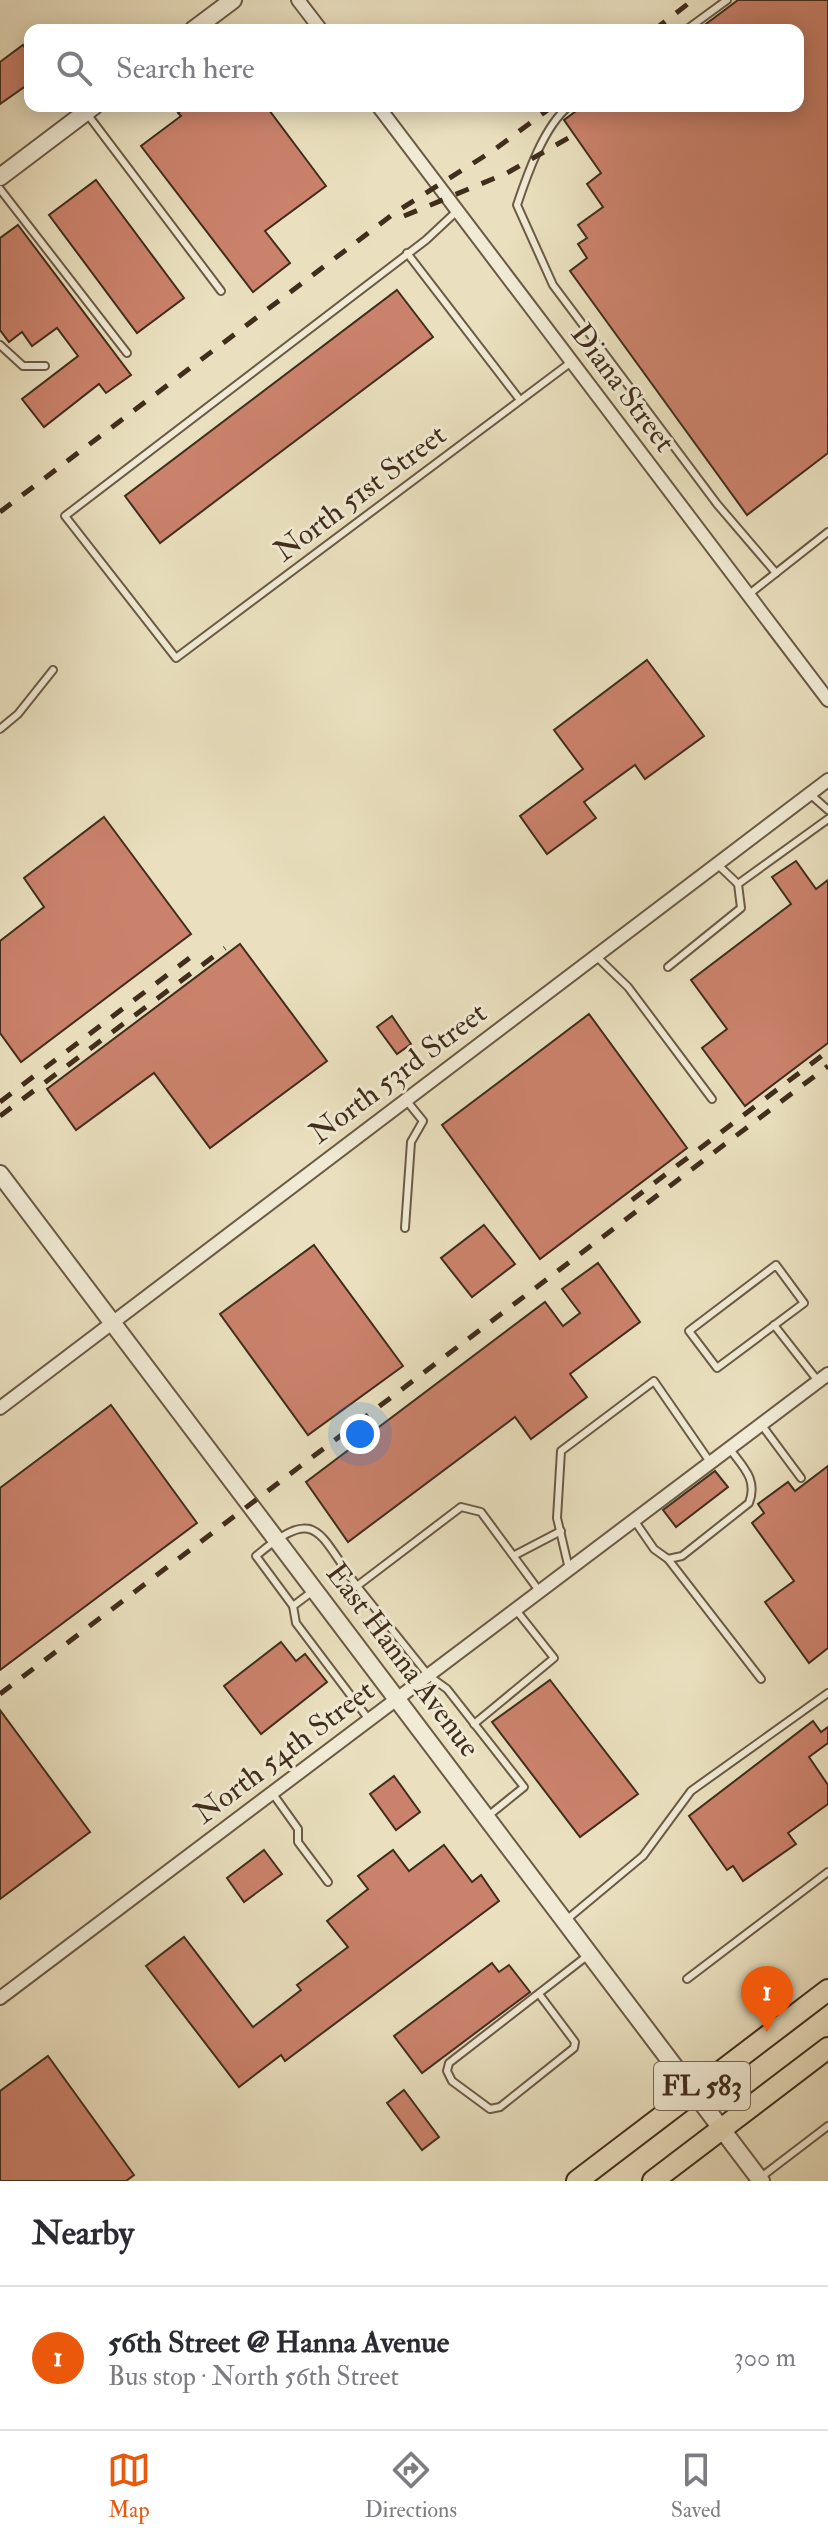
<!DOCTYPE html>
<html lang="en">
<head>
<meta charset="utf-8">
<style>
  :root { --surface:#fff; --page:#f7f7f7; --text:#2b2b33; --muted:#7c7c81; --line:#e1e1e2; --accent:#ea580c }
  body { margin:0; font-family:"IM FELL Double Pica",serif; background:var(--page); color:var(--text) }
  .you { position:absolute; left:360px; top:1434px; width:28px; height:28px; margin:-20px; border:6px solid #fff; border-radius:50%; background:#1a73e8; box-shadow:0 0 0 12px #1a73e833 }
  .badge { display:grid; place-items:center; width:52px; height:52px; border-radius:50%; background:var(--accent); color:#fff; font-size:26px; font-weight:700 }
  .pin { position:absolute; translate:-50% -66px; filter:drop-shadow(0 2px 4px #0008) }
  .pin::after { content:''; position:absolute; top:42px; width:28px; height:24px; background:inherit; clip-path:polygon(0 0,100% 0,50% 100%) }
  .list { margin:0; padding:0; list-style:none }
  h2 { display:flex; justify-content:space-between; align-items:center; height:104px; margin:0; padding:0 32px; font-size:34px }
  h2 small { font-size:26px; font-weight:400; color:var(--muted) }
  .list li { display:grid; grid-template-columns:52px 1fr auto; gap:24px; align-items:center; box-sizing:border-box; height:144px; padding:0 32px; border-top:2px solid var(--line) }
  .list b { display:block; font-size:30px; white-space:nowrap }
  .list p { margin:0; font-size:26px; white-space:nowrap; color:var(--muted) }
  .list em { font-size:26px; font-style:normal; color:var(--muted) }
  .icon { flex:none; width:44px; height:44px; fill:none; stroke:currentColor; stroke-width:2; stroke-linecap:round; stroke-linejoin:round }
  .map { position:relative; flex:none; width:828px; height:2181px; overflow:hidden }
  .search { position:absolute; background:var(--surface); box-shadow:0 4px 20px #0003; left:24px; right:24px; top:24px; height:88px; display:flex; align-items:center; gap:20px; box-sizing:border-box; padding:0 28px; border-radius:16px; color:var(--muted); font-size:30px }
  .sheet { height:248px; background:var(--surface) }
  nav { display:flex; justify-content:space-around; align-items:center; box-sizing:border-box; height:112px; border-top:2px solid var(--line); background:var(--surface); font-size:22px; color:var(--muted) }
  nav a { display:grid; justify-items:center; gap:4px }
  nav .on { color:var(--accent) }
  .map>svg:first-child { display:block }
</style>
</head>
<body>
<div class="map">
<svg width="828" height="2181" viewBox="0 0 828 2181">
  <rect width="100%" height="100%" fill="#eae0bf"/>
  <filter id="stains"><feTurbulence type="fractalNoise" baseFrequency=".0025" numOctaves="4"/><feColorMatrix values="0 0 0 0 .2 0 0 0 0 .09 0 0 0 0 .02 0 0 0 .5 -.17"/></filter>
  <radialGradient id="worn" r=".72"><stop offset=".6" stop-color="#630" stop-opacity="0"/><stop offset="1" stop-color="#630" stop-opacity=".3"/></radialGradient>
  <g fill="#cb826c" stroke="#412d1c" stroke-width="2">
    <polygon points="738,0 828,0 828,453 747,515 570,271 587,258 578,244 587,238 578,225 603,207 587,184 601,173 564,120 583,106 798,106 798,30 698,30"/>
    <polygon points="23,45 30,54 30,83 0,104 0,62"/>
    <polygon points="188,106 266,106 326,186 265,231 290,263 253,292 141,146 181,116 178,113"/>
    <polygon points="96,180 184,298 137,333 49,215"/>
    <polygon points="18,225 131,375 106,393 99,384 44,427 22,399 78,356 57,328 32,346 22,332 9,342 0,330 0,238"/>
    <polygon points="397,290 433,337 160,543 125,496"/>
    <polygon points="647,660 704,736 645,779 635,765 584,802 596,818 547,854 520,816 583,769 554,730"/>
    <polygon points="104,817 191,934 21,1062 0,1033 0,941 44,907 24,878"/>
    <polygon points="796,861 816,889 828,880 828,1043 745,1106 702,1048 727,1029 691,980 791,904 772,877"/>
    <polygon points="240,944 327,1061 210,1148 154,1073 76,1130 47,1089"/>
    <polygon points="589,1014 687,1148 540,1259 442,1125"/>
    <polygon points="392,1016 411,1044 397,1054 377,1027"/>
    <polygon points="484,1225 515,1264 472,1297 441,1258"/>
    <polygon points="314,1245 403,1366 308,1435 220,1314"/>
    <polygon points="598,1263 640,1322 570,1374 587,1397 531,1439 515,1417 348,1542 306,1482 545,1302 563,1326 580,1313 562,1289"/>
    <polygon points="111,1405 197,1523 0,1670 0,1488"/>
    <polygon points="828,1466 828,1648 809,1663 765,1602 794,1581 752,1523 764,1513 758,1504 788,1482 795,1491"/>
    <polygon points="715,1471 728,1487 676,1527 663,1510"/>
    <polygon points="281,1642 296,1661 305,1654 327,1682 261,1734 224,1686"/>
    <polygon points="550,1680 638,1794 580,1837 492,1722"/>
    <polygon points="0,1710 90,1832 0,1899"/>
    <polygon points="813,1721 821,1732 828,1727 828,1743 809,1757 828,1785 828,1804 788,1833 796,1844 743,1881 733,1866 727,1870 689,1816"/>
    <polygon points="394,1776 420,1812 396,1830 370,1794"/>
    <polygon points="444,1845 472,1882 481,1875 499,1901 285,2061 281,2055 239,2087 146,1966 184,1937 253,2027 301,1990 297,1985 348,1947 327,1921 368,1889 358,1876 393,1850 409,1871"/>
    <polygon points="264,1850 282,1874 244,1902 227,1878"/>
    <polygon points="492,1963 499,1972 509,1965 530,1992 422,2073 394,2036"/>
    <polygon points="48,2056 134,2175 126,2181 0,2181 0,2091"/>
    <polygon points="404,2090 439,2137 422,2150 387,2103"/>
  </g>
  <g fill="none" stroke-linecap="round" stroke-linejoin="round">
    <g stroke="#6b5a45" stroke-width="10">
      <g id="service">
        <polyline points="686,30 727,0"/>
        <path d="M 569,106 C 544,126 527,175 517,205 L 553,285 L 717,504 L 776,573"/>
        <polyline points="88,115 221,291"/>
        <polyline points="0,189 127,353"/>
        <polyline points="457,211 426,240 65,516 176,658 570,363"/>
        <polyline points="407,253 520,400"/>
        <polyline points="0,345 23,366 45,366"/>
        <polyline points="748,595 828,532"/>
        <polyline points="0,729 18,714 53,670"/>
        <polyline points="810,794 828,810"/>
        <polyline points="717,864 738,884 828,819"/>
        <polyline points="596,956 628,987 712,1099"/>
        <polyline points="668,967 741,908 738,884"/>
        <polyline points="405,1228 411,1142 423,1121 406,1100"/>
        <polygon points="776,1265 804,1303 717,1368 689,1331"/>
        <polyline points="774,1325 818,1381"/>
        <polyline points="761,1424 801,1478"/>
        <path d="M 634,1520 L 654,1549 L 668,1559 L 682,1556 L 749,1503 C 758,1479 743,1467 729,1448"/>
        <polyline points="515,1555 561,1531"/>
        <polyline points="668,1559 761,1679"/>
        <polyline points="569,1569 557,1518 561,1451 654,1381 710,1462"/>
        <polyline points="313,1591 293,1606 296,1623 370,1721"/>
        <path d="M 293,1606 L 256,1556 C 318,1504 317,1532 357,1586"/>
        <polyline points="474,1724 554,1658 516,1610"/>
        <polyline points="273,1794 298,1829 298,1842 328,1882"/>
        <polyline points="488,1816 524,1787 447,1689 429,1676 357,1586 461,1507 481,1512 540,1592"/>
        <polyline points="565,1921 643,1856 691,1791 828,1693"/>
        <polyline points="687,1979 828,1872"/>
        <polyline points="539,1994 575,2042 574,2048 500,2107 490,2109 452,2081 447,2071 449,2063 587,1956"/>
        <polyline points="761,2177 828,2126"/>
      </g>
    </g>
    <g stroke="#6b5a45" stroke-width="16">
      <g id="minor">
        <polyline points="298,0 321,30"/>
        <polyline points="378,106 828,700"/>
        <polyline points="0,1408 828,780"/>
        <polyline points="0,1998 828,1374"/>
      </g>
    </g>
    <g stroke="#6b5a45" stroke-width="20">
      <g id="tertiary">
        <polyline points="193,30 233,0"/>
        <polyline points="0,177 94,106"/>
        <polyline points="0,1174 761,2181"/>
      </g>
    </g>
    <g stroke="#412d1c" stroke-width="24">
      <g id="primary">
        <polyline points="577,2181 828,1990"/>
        <polyline points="653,2181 828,2048"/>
      </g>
    </g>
    <use href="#service" stroke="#f1ebd5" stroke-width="6"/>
    <use href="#minor" stroke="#f1ebd5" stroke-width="12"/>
    <use href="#tertiary" stroke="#f1ebd5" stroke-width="16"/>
    <use href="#primary" stroke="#eae0bf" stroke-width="20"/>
    <g stroke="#412d1c" stroke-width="5" stroke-dasharray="14 14" stroke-linecap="butt">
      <polyline points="654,30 693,0"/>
      <polyline points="404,216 507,173 570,137"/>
      <polyline points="0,512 396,212 494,150 553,106"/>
      <polyline points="0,1102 200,950"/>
      <polyline points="0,1116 225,948"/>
      <polyline points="632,1200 828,1051"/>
      <polyline points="0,1694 828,1066"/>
    </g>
  </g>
  <g text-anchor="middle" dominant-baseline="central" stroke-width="6" stroke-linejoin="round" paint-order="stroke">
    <rect fill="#f1ebd5" stroke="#766654" stroke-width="2" x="654" y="2062" width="96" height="48" rx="6"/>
    <g font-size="28" font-weight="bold" fill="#412d1c">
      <text x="702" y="2086">FL 583</text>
    </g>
    <g font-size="30" fill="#412d1c" stroke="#f1ebd5">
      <text transform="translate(623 388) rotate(53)">Diana Street</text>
      <text transform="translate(360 493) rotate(-37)">North 51st Street</text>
      <text transform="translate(398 1073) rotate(-37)">North 53rd Street</text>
      <text transform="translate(403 1660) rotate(53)">East Hanna Avenue</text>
      <text transform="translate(284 1752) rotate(-37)">North 54th Street</text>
    </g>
  </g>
  <rect width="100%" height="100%" filter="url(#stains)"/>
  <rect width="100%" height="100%" fill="url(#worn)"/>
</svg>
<div class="you"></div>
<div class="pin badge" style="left:767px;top:2032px">1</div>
<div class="search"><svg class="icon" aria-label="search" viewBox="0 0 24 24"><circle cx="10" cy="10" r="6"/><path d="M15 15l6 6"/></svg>Search here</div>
</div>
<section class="sheet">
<h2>Nearby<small></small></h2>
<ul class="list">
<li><span class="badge">1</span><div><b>56th Street @ Hanna Avenue</b><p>Bus stop · North 56th Street</p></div><em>300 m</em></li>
</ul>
</section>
<nav>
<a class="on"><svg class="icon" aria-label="map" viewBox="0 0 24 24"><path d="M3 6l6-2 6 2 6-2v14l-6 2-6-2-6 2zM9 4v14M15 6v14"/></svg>Map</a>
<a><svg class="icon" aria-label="directions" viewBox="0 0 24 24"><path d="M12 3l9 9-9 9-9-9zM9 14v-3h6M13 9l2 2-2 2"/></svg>Directions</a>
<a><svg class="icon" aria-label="saved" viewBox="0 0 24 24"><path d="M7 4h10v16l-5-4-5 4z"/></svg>Saved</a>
</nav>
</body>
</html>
